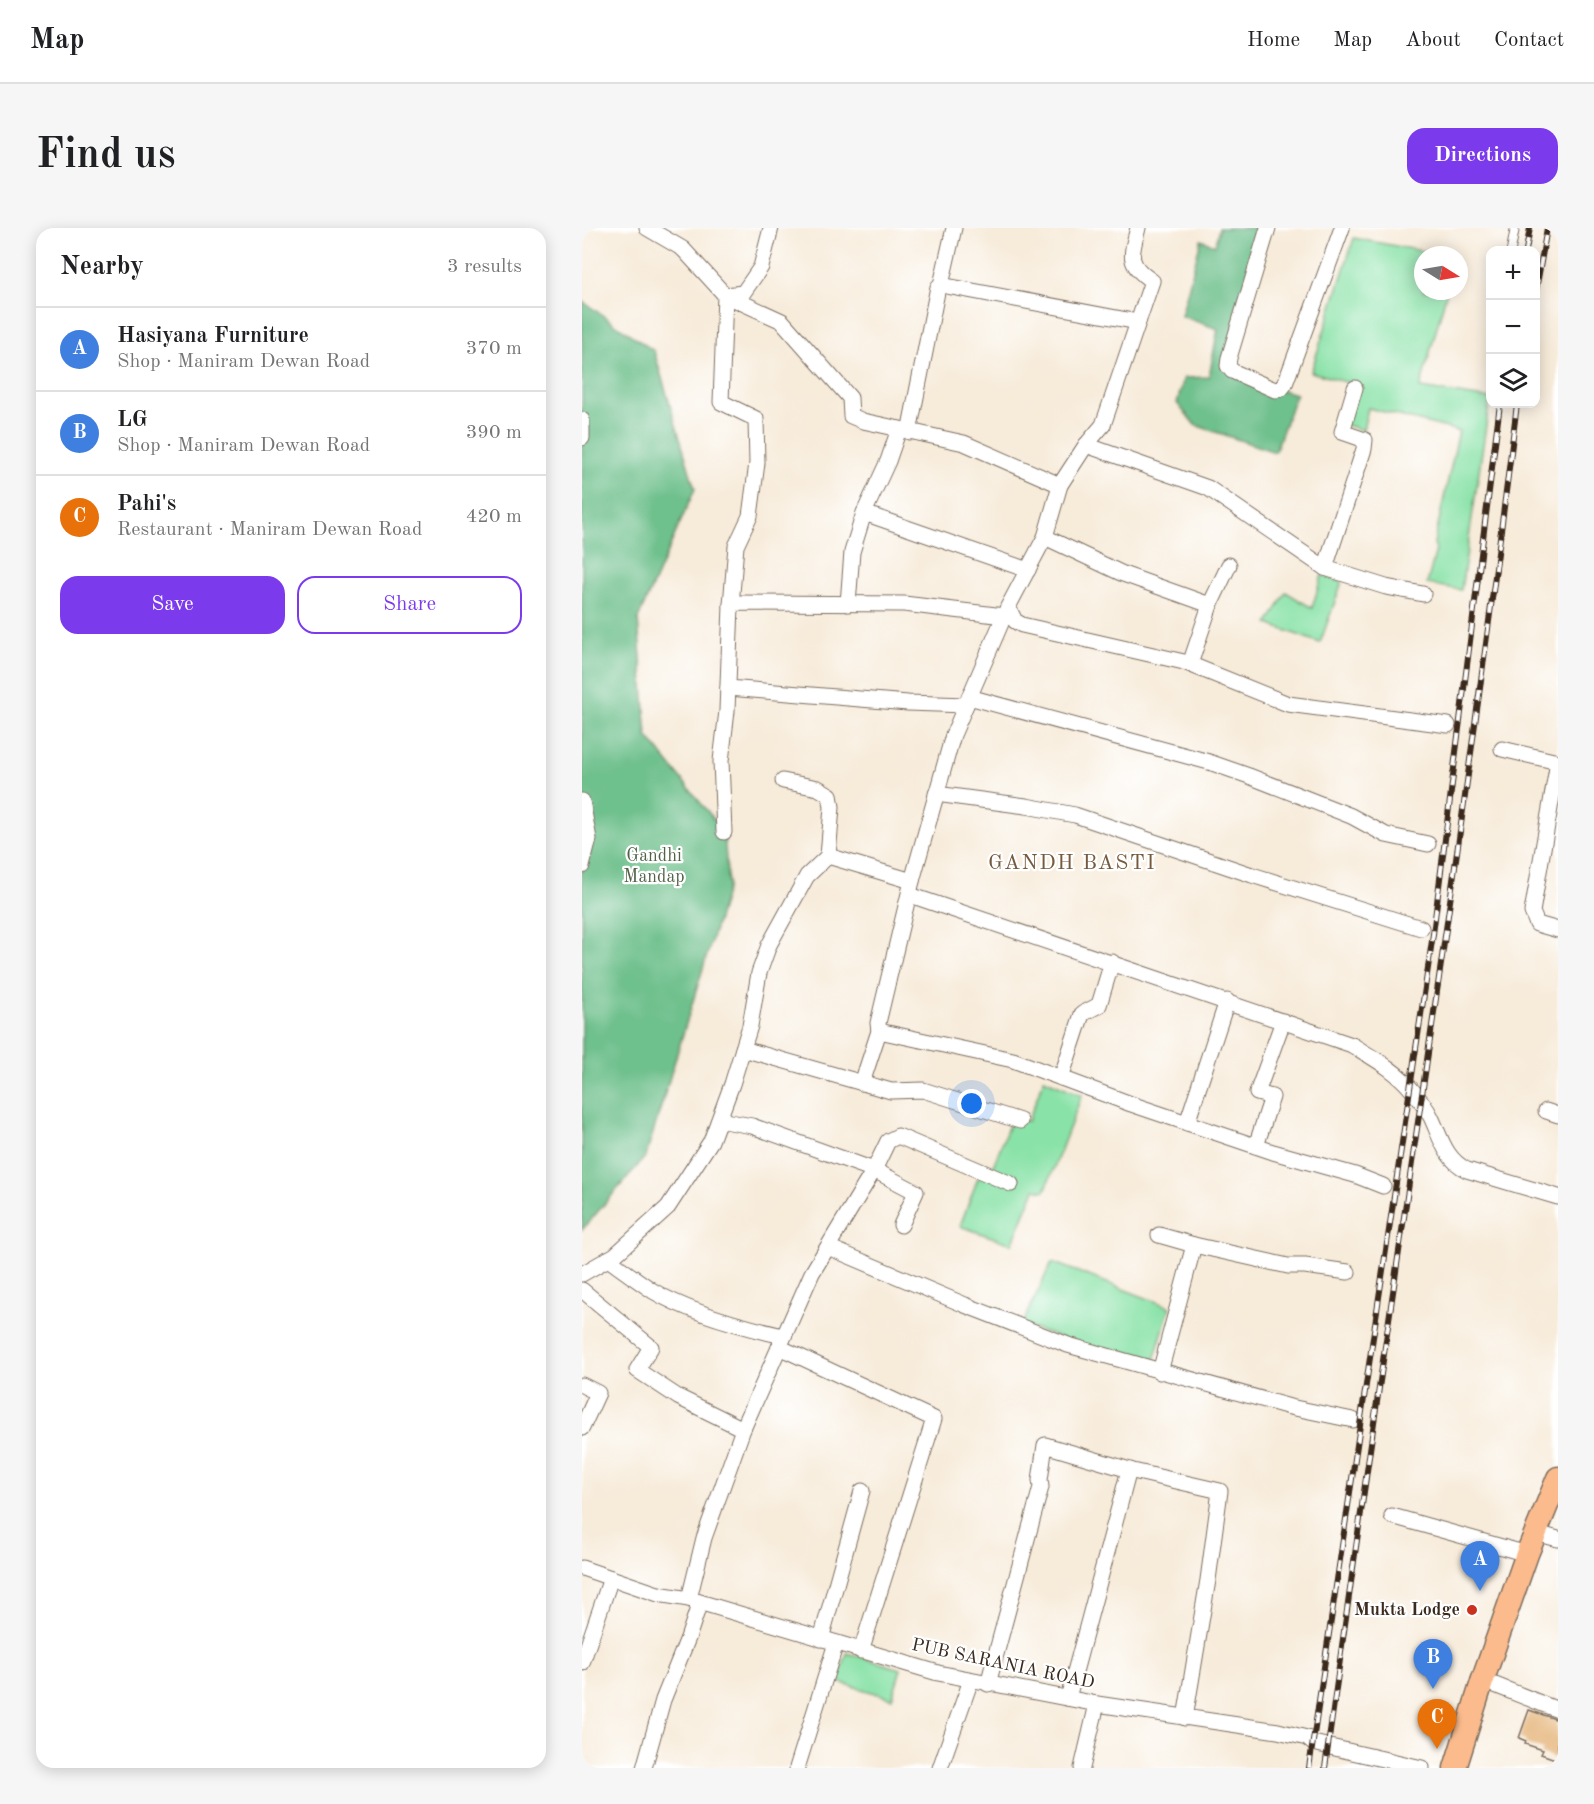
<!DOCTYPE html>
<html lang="en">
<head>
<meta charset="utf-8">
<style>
  :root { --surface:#fff; --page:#f6f6f6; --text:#202124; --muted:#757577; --line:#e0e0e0; --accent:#7c3aed }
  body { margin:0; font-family:"Old Standard TT",serif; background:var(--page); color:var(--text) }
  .controls { position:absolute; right:18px; top:18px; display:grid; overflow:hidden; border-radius:12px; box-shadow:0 3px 15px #0003 }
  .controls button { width:54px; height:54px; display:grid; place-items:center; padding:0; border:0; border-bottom:2px solid var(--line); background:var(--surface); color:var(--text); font:30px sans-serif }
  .compass { position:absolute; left:832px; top:18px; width:54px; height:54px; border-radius:50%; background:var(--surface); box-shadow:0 3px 15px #0003; rotate:101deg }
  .you { position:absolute; left:390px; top:876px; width:21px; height:21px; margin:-15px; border:4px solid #fff; border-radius:50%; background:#1a73e8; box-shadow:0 0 0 9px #1a73e833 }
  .badge { display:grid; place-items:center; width:39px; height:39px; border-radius:50%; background:var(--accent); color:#fff; font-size:20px; font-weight:700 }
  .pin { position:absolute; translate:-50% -50px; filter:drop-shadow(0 2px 3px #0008) }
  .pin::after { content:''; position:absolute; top:32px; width:21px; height:18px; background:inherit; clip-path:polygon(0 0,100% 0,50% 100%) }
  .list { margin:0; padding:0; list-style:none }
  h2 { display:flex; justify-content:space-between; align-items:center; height:78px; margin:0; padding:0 24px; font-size:26px }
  h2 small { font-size:20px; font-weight:400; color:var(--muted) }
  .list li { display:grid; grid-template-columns:39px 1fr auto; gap:18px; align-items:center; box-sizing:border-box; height:84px; padding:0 24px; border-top:2px solid var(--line) }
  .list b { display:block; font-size:22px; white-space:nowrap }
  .list p { margin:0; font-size:20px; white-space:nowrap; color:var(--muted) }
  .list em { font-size:20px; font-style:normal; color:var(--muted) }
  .actions { display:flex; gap:12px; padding:18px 24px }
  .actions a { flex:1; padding:14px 0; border:2px solid var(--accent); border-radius:18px; text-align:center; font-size:21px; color:var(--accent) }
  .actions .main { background:var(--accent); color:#fff }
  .icon { flex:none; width:33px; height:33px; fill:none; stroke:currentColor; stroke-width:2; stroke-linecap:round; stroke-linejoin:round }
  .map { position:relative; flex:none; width:976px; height:1540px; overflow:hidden; border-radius:18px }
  header { display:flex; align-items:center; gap:36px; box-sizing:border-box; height:84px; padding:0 30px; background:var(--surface); border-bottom:2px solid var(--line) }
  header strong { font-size:28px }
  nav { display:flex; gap:33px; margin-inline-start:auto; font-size:21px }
  .intro { display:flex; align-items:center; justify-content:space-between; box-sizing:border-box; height:144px; padding:0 36px }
  h1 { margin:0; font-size:42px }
  .button { padding:15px 27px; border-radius:18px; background:var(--accent); color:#fff; font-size:21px; font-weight:700 }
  main { display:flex; gap:36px; padding:0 36px }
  aside { flex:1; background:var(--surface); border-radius:18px; box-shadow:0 3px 15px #0003 }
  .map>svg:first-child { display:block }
</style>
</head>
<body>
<header>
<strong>Map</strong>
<nav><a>Home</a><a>Map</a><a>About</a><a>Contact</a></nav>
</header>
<div class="intro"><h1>Find us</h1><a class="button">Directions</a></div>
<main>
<aside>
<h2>Nearby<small>3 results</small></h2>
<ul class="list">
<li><span class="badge" style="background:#3f7fe0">A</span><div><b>Hasiyana Furniture</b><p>Shop · Maniram Dewan Road</p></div><em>370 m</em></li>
<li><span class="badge" style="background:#3f7fe0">B</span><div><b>LG</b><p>Shop · Maniram Dewan Road</p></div><em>390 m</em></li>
<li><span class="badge" style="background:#e8710a">C</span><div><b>Pahi's</b><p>Restaurant · Maniram Dewan Road</p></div><em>420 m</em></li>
</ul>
<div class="actions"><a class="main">Save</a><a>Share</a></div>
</aside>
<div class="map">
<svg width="976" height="1540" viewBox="0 0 976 1540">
  <rect width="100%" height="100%" fill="#fff"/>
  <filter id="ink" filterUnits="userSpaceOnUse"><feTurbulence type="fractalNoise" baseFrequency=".0167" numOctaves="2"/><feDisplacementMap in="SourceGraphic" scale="12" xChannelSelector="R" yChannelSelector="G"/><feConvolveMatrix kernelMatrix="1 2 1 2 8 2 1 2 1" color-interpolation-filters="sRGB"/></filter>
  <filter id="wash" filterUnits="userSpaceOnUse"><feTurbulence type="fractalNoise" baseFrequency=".008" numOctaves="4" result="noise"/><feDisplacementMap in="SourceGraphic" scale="24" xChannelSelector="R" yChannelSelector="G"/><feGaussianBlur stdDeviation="1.35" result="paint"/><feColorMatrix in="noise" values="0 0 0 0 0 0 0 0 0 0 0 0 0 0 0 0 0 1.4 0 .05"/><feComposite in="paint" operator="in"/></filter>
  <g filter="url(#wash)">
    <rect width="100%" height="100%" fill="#f7ebd9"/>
    <g fill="#89e2a7" stroke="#628662" stroke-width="1.5">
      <polygon points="772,10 861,27 841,27 841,63 865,63 838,160 908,171 879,362 845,356 854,322 852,315 877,203 786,180 781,202 763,197 774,157 729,144"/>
      <polygon points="740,347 760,354 738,415 686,396 704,364 730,380"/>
      <polygon points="462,851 500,867 463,963 453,961 430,1016 378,998 396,950 410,941 430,889 446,893"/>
      <polygon points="470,1034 588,1079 570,1139 440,1097"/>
      <polygon points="265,1425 319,1441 310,1470 256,1454"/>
    </g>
    <g fill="#6ec08c" stroke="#547555" stroke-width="1.5">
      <polygon points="637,0 688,0 645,138 700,162 714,166 693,224 613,197 595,175 602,150 627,149 636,101 599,88 619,12 633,17"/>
      <polygon points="0,73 72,123 113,261 56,391 65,508 142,604 146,658 64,928 0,1002"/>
    </g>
    <g id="blocks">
      <polygon fill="#e4b276" points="947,1482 976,1492 976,1532 959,1526 961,1522 943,1516 944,1513 937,1510"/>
    </g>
  </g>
  <g filter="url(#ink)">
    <use href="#blocks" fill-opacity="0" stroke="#7d6e5f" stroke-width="1.5"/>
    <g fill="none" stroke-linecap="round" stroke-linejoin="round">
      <g stroke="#7d6e5f" stroke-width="10">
        <polyline id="service" points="929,22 933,0"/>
      </g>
      <g stroke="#7d6e5f" stroke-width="17">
        <g id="minor">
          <polyline points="65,0 101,21 143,67 139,174 174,191 175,235 168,288 154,318 149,377"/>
          <polyline points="189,0 179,39 161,65 143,67 200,93 268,170 269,188 281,193 382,215 478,257"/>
          <polyline points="372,0 359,57 556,94"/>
          <path d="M 556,0 C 549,27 544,36 570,53 L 521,197 L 504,217 L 478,257 L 463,309 L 426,379 L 433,393 L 440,397 L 602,434 L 706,476 L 866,497"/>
          <polyline points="686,0 647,130 646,138 650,143 693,162 699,161 703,156 760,0"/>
          <polyline points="0,192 0,210"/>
          <polyline points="327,204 356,59 359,57"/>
          <polyline points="504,217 626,260 743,340 804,359 841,366"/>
          <polyline points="282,285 306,233 317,201"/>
          <polyline points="463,309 541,346 628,377 608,436"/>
          <polyline points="743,340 782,221 783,212 760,204 773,160"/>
          <polyline points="266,376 270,324 282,285 446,342"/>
          <polyline points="628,377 647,337"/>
          <polyline points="426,379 371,507 330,653 296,795 297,803 431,832 549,876 691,924 773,947 801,958"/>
          <polyline points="146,460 326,475 384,477"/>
          <polyline points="387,469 627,534 667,548 769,588 804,607 846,616"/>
          <polyline points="920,521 976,534"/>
          <polyline points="976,534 950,684 955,696 976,702"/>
          <polyline points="201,553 236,560 248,567 250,579 246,628"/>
          <polyline points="354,566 444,578 493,587 670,647 839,700"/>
          <polyline points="0,573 7,611 0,638"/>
          <polyline points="142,604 139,533 145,483 149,377 156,375 322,376 422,388"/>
          <path d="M 328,667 L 770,817 C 791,830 814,842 830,862 C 837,870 844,879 849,889 C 859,910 863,931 885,942 L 976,969"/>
          <polyline points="161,821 309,863 341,862 438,893"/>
          <polyline points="479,850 500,786 517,777 530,734"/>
          <polyline points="280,855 297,803"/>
          <polyline points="964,883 976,887"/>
          <polyline points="137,892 170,898 292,942 334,964 319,997"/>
          <polyline points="605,895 645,773"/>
          <polyline points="674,918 690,869 675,865 701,793"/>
          <polyline points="577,1007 612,1017 578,1144"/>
          <polyline points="612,1017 706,1038 723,1038 766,1044"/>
          <polyline points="246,1019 383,1077 486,1117 708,1179 771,1192"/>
          <path d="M 26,1031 C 41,1042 56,1053 71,1063 C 106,1084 162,1099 201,1108"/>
          <polyline points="0,1046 33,1027 86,979 129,913 150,856 168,798 177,745 187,717 225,648 246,628 330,653"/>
          <polyline points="0,1062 69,1119 55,1142 96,1169 161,1201 122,1310 107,1371"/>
          <polyline points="197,1119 352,1191 279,1423"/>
          <polyline points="0,1157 16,1165 0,1200"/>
          <polyline points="161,1201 230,1045 292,942 306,913 316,908 429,956"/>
          <polyline points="810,1288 945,1326"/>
          <polyline points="954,1305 976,1311"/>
          <polyline points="0,1340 76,1366 107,1371 356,1445 515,1476 696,1503 725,1510 731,1515 840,1540"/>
          <polyline points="239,1411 280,1263"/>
          <polyline points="0,1435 29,1350"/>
          <polyline points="406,1456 459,1259 458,1252 463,1217 551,1243 638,1263 626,1352 603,1490"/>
          <polyline points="913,1457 976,1482"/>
          <polyline points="486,1470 547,1242"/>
          <polyline points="62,1540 81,1472 106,1410 118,1374"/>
          <polyline points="215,1540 254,1415"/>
          <polyline points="358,1540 389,1452"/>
          <polyline points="500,1540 515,1476"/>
        </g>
      </g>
      <g stroke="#7d6e5f" stroke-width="25">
        <polyline id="primary" points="873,1540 900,1454 945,1326 976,1250"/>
      </g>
      <use href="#service" stroke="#fff" stroke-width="8"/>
      <use href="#minor" stroke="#fff" stroke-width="15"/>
      <use href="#primary" stroke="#fbbb8d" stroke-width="22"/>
      <g stroke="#3b2a1e" stroke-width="6">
        <g id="rail">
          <polyline points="944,22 948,0"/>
          <polyline points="954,62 965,0"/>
          <polyline points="727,1540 851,706 918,176"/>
          <path d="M 743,1540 C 805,1085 879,631 935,176"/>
        </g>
      </g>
      <use href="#rail" stroke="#fff" stroke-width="4" stroke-dasharray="11" stroke-linecap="butt"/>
    </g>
  </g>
  <circle fill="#c8321e" stroke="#fff" stroke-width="2" cx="890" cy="1382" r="6"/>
  <g text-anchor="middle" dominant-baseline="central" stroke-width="4.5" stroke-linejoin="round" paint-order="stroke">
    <g font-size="18" fill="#526147" stroke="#fff">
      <text x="72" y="628">Gandhi<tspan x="72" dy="21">Mandap</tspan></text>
    </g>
    <g font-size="18" font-weight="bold" fill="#3b2a1e" stroke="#fff" text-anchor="end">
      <text x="878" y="1382">Mukta Lodge</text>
    </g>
    <g font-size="18" fill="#3b2a1e" stroke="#fff">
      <text transform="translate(421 1436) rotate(12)">PUB SARANIA ROAD</text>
    </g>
    <g font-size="21" letter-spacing="1.5" fill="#765a3d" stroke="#fff">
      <text x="490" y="635">GANDH BASTI</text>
    </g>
  </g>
</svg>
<div class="controls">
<button>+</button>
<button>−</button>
<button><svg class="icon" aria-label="layers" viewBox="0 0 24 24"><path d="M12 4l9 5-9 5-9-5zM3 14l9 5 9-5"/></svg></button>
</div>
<svg class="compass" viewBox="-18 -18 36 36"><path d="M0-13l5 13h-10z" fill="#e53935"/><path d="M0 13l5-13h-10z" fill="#757577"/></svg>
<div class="you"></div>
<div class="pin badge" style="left:898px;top:1363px;background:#3f7fe0">A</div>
<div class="pin badge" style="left:851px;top:1461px;background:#3f7fe0">B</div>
<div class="pin badge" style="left:855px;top:1521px;background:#e8710a">C</div>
</div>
</main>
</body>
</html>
